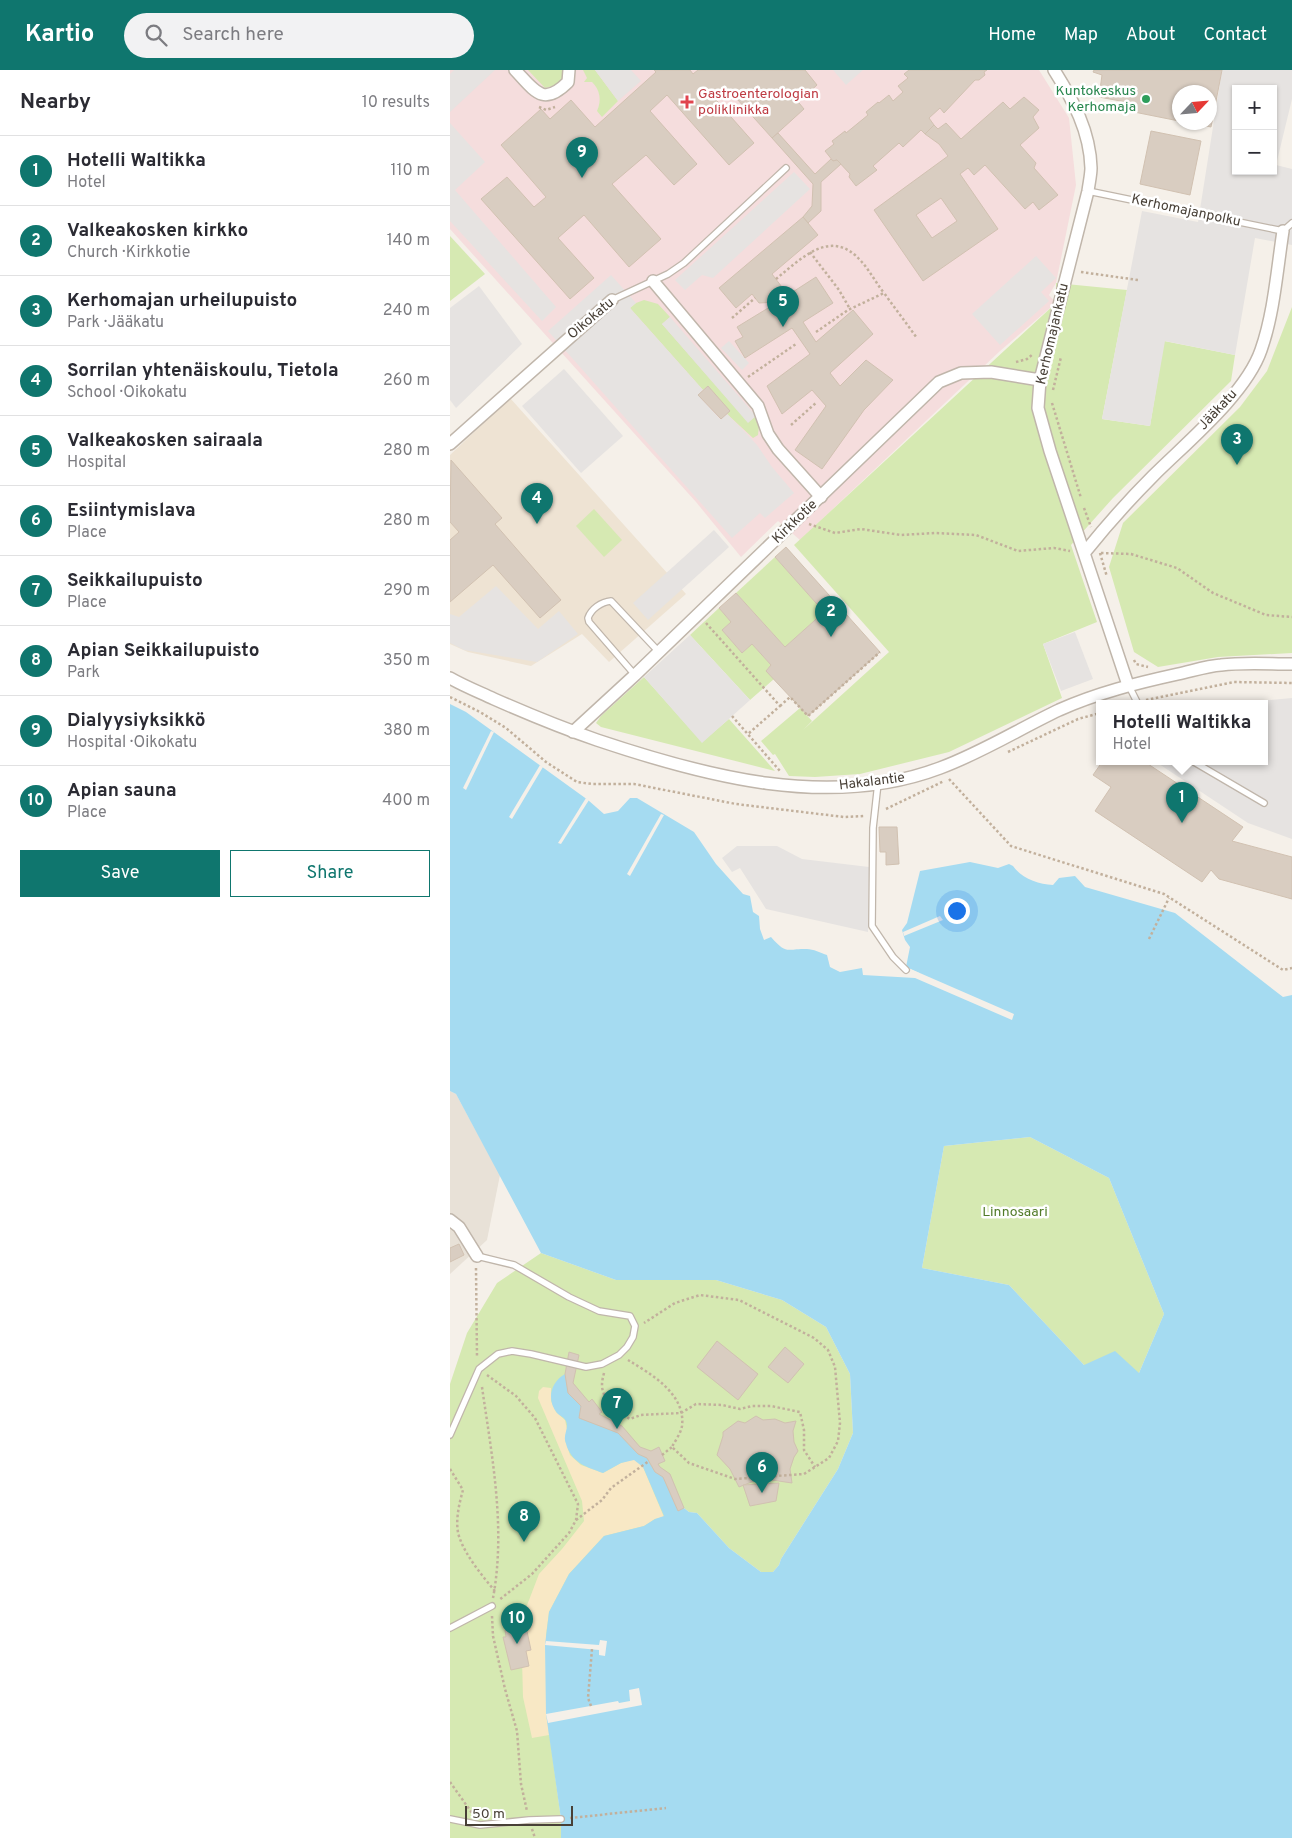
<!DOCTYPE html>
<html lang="en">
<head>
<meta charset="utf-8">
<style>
  :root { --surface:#fff; --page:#f2f2f3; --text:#2b2b33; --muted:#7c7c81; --line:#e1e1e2; --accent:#0f766e }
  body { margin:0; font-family:Overpass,sans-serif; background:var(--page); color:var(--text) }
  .controls { position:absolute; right:15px; top:15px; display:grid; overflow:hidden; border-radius:0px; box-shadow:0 1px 4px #0004 }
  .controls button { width:45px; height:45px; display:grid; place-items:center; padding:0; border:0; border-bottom:1px solid var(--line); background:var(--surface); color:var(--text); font:25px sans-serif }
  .compass { position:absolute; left:722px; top:15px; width:45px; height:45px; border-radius:50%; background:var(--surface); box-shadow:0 1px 4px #0004; rotate:64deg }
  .scale { position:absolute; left:15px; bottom:12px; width:108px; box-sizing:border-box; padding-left:5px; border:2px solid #484037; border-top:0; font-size:14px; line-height:18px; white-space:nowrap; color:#484037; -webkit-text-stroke:4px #fff; paint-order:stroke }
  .you { position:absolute; left:506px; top:840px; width:18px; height:18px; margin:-12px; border:4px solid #fff; border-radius:50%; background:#1a73e8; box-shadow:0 0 0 8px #1a73e833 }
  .badge { display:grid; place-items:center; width:32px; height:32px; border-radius:50%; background:var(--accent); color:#fff; font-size:16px; font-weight:700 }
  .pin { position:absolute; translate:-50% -41px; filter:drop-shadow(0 1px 2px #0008) }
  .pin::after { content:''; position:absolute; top:26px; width:18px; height:15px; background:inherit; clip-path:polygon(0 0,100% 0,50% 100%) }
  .popup { position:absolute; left:646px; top:630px; width:172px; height:65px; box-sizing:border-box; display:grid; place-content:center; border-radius:0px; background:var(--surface); filter:drop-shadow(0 1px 4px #0005); font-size:16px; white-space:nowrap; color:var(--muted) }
  .popup b { font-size:19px; color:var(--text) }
  .popup::after { content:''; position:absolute; left:50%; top:100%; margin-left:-10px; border:10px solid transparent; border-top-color:var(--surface) }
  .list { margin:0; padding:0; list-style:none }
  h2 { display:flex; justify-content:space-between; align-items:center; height:65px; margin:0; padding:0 20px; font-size:21px }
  h2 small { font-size:16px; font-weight:400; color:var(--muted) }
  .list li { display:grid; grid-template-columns:32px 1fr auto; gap:15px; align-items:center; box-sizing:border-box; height:70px; padding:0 20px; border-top:1px solid var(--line) }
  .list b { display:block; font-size:19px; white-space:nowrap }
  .list p { margin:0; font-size:16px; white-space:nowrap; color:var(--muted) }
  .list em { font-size:16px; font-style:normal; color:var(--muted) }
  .actions { display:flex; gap:10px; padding:15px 20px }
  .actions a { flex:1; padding:11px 0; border:1px solid var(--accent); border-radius:0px; text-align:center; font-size:18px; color:var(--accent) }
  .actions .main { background:var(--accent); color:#fff }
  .icon { flex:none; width:28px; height:28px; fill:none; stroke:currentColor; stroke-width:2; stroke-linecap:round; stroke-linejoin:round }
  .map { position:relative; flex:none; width:842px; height:1768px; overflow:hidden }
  header { display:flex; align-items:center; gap:30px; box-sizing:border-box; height:70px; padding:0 25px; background:var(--accent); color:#fff }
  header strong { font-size:24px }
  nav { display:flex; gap:28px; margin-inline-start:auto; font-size:18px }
  .search { width:350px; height:45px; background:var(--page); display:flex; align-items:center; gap:12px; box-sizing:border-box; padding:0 18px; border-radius:28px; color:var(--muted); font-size:19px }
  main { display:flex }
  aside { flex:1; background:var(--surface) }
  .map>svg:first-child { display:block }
</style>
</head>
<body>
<header>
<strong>Kartio</strong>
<div class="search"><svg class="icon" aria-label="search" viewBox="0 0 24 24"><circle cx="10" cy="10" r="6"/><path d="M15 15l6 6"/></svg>Search here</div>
<nav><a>Home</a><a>Map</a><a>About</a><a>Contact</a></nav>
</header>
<main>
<aside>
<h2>Nearby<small>10 results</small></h2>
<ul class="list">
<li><span class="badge">1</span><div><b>Hotelli Waltikka</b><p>Hotel</p></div><em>110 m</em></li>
<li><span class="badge">2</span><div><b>Valkeakosken kirkko</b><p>Church · Kirkkotie</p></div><em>140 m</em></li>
<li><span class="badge">3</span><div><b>Kerhomajan urheilupuisto</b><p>Park · Jääkatu</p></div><em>240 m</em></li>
<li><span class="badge">4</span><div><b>Sorrilan yhtenäiskoulu, Tietola</b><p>School · Oikokatu</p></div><em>260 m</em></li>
<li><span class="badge">5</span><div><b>Valkeakosken sairaala</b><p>Hospital</p></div><em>280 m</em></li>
<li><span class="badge">6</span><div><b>Esiintymislava</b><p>Place</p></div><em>280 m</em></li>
<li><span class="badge">7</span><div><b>Seikkailupuisto</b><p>Place</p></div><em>290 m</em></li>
<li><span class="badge">8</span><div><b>Apian Seikkailupuisto</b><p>Park</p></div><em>350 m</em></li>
<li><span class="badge">9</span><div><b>Dialyysiyksikkö</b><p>Hospital · Oikokatu</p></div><em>380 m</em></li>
<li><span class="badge">10</span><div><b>Apian sauna</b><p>Place</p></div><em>400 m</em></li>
</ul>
<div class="actions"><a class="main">Save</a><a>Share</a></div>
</aside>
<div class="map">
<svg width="842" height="1768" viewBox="0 0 842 1768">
  <rect width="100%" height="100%" fill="#f5f0e9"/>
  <polygon fill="#e8e1d7" points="0,1021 6,1024 50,1105 37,1170 0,1204"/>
  <polygon fill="#eee3d3" points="60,328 236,524 159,592 132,564 81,596 18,582 0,574 0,385"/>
  <polygon fill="#f5dddd" points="0,0 589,0 619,48 626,115 606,213 599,225 606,233 550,281 350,470 328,451 291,487 246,432 0,159"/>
  <g fill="#d6e9b2">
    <path d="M 78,0 L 113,0 C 115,12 105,16 95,18 Z"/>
    <path d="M 133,0 L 145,0 L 168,31 L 152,47 L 147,41 C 152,30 150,20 142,12 L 134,12 L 137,8 Z"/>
    <polygon points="0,166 35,204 0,231"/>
    <polygon points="606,213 677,220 652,349 700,356 714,271 785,285 781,311 663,428 621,475 647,552 593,574 612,628 499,682 410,704 365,707 339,706 325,684 323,685 311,671 350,638 362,651 353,660 439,582 344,475 606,233"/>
    <polygon points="194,230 208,234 220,247 212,254 298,352 306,346 309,356 308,365 303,368 277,344 280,341 258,316 253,320 180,238 186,233"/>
    <polygon points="842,237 842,583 768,587 708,597 684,582 659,497 673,453 790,337 817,301"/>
    <polygon points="144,439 172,470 154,487 126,456"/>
    <polygon points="325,487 374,542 335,577 286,523"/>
    <polygon points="269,538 281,552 272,560 292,583 302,574 321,595 316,601 324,609 300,630 240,565"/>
    <polygon points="194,607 252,672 279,649 325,701 151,657 146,653 151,646"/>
    <polygon points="580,1067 659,1108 714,1244 689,1303 634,1295 559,1215 472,1198 494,1076"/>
    <polygon points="91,1183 166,1210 266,1210 332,1230 376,1257 400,1304 403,1363 388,1399 331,1489 329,1495 323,1502 311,1502 279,1478 247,1443 239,1442 234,1438 214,1447 98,1653 111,1749 111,1768 0,1768 0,1314 17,1263 47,1213"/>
  </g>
  <polygon fill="#f8e8c5" points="93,1317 101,1318 101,1331 106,1342 115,1350 117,1359 115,1370 120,1385 131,1395 153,1403 171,1393 184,1389 193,1397 214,1447 205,1449 194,1456 154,1466 119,1504 99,1542 96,1565 96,1636 99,1665 82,1668 73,1627 71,1551 89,1504 112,1479 134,1451 132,1431 88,1328 89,1321"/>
  <g fill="#e6e3e1" fill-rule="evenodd">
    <polygon points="4,0 45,0 0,42 0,4"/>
    <polygon points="145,0 181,0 191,11 168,31"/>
    <polygon points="383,0 413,0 396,15"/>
    <path d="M 772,0 L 842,0 L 842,29 L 826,95 L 842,99 L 842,175 L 805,168 L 785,285 L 715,271 L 700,356 L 652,349 L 692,141 L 748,152 ZM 786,19 L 823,19 L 823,101 L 786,101 Z"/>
    <polygon points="0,53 35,92 5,120 106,237 92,251 0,151"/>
    <polygon points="344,102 360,119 263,208 252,205 235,220 225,210"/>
    <polygon points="586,186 606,208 591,222 599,231 550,275 522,244"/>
    <polygon points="161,205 186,233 180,238 253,320 248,325 270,349 277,344 292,359 307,375 322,397 344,423 315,448 310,443 282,468 98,261"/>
    <polygon points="29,216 72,274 6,338 0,330 0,238"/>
    <polygon points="220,247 306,346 298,353 212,254"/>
    <polygon points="279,271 299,293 292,300 271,278"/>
    <polygon points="114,299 173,366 131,403 72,336"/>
    <polygon points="264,460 279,477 198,550 183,533"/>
    <polygon points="46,516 88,559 109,541 128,564 87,592 14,580 0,573 0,544 9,547"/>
    <polygon points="625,562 643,609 611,621 593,574"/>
    <polygon points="240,565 300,630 252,673 194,607"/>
    <polygon points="842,628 842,769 798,753 706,692 814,692 814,634 797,634 808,631"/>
    <polygon points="287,776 327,776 352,789 419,797 418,862 316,839 290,798 282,802 272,788"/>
  </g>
  <path fill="#a5dbf1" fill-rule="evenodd" d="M 0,634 L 16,642 L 138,730 L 154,744 L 168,741 L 180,728 L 187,728 L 244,762 L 266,794 L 293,824 L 300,826 L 303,842 L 309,846 L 310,859 L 314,870 L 321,867 C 338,886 336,878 357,879 C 363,879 371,883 377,885 L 380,897 L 390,902 L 412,898 L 413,905 L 465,908 L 469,903 L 456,897 L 460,877 L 455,870 L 452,860 L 457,853 L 470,801 L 520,792 L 548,798 L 559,794 L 563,796 C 572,809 588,814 603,815 L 609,808 L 625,806 L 635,817 L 725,843 L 833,927 L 842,925 L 842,1768 L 111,1768 L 111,1749 L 96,1644 L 95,1575 L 99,1542 L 119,1504 L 154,1466 L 194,1456 L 205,1449 L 214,1446 L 193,1397 L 184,1390 L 171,1393 L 153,1403 C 137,1397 124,1394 117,1377 C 117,1376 115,1371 115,1370 C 114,1363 119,1358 116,1351 C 114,1347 110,1346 107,1343 C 96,1329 101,1312 115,1304 L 118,1323 L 131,1336 L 130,1348 L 168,1363 L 188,1384 L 197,1388 L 205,1402 L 213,1407 L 228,1441 L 234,1438 L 239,1442 L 247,1443 L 279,1478 L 311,1502 L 323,1502 L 329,1495 L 331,1489 L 388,1399 L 403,1363 L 400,1304 L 376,1257 L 332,1230 L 266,1210 L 166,1210 L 91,1183 L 6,1024 L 0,1021 ZM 580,1067 L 659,1108 L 714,1244 L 689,1303 L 665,1281 L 634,1295 L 559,1215 L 472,1198 L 494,1076 Z"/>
  <g fill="#f5f0e9">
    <polygon points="41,661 44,662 16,720 13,718"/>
    <polygon points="90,695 93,697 62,749 59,747"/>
    <polygon points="136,728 139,730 111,774 108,773"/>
    <polygon points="211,744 214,745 180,806 177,804"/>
    <polygon points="490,846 493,850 454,866 453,862"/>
    <polygon points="456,897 564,944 562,950 465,908 459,905 465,904 456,900"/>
    <polygon points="150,1570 157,1571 155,1586 149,1585 149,1580 95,1575 96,1571 149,1575"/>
    <polygon points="189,1618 192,1635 98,1653 96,1644 168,1631 169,1633 180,1631 179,1620"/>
  </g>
  <g fill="#d9cdc1" stroke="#d1c1b1" fill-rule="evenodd">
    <polygon points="204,0 240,0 243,4 248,0 355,0 367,15 355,26 351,22 345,28 354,39 322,68 278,19 266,30 304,73 279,95 217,25 200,41 247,94 224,115 196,85 162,114 211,169 179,197 134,145 108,168 144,208 120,229 31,129 57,107 84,137 96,127 51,75 91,39 100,49 121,30 145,57 206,2"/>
    <polygon points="459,0 537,0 534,2 535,5 529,10 525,10 494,43 490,38 479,48 484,55 475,64 471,60 453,77 449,73 423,96 427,100 406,116 399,107 400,104 387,90 383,91 375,81 384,74 382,71 395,61 396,63 418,45 416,42 428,32 429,33 439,25 443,31 453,22 448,16 458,8 454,4"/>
    <polygon points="644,0 772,0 761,57 739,52 759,52 759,22 729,22 729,51 674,40 676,32 649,27 652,5 643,2"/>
    <path d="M 574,27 L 589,40 L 583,47 L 589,58 L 570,75 L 586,93 L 584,98 L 608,125 L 589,140 L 583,132 L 575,139 L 535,95 L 524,105 L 518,98 L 510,104 L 548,159 L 473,211 L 424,140 L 498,86 L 489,74 L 475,64 L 484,55 L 488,59 L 496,53 L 511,69 L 553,32 L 560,39 ZM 491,128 L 507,151 L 482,168 L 466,145 Z"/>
    <polygon points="701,61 751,71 740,125 690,114"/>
    <polygon points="328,63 365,104 381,89 383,91 387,90 391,94 371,112 371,141 358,153 353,147 362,136 363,114 322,68"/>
    <polygon points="353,147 368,165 322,204 338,225 366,207 383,233 353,252 366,272 403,240 423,264 380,303 390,316 416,290 443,310 414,340 372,399 345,380 376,336 362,320 332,344 317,316 360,284 342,258 295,288 285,271 293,267 287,257 328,232 309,233 302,224 286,238 269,218"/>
    <polygon points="258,316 280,341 271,349 248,325"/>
    <polygon points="1,390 52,448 45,454 111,530 90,548 43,495 0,532 0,470 9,462 0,452"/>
    <polygon points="336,477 430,582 358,646 316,601 321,595 302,574 292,583 272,560 281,552 269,538 286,523 335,577 374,542 325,487"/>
    <polygon points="652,692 695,692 793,757 782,771 842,787 842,829 769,809 761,800 752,812 645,741 661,717 643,705"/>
    <polygon points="429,757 447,757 449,794 436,795 436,782 430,782"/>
    <polygon points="9,1174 14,1185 0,1192 0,1178"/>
    <polygon points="267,1271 308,1304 288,1330 247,1297"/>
    <polygon points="335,1277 354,1294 338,1313 318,1297"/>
    <polygon points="119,1282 129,1285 123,1313 139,1332 142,1329 152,1342 149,1344 172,1356 190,1377 201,1381 209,1377 215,1391 208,1394 210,1397 220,1404 234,1438 228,1441 213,1407 205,1402 197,1388 188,1384 168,1363 129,1348 131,1336 118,1323 115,1304"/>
    <polygon points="306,1346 313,1350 325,1349 335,1353 346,1351 343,1361 344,1372 348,1381 344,1387 340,1399 342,1413 322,1410 304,1411 289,1417 280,1399 267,1385 273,1366 273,1362 288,1351 295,1353"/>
    <polygon points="329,1413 326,1431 300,1436 293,1415"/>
    <polygon points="75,1552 81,1580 76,1581 79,1596 61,1600 53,1567 56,1567 55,1560 60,1559 59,1555"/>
  </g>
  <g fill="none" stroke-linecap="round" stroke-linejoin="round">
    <g stroke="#c0b6ab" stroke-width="8">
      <g id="service">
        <polyline points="638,121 833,161 842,153"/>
        <polyline points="162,230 218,204 234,193 336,98"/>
        <path d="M 185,605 L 139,552 L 138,548 C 141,539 151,532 161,531 L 209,582"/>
        <polyline points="679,616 688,634"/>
        <polyline points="744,692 814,733"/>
        <polyline points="428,713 423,758 422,856 443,887 456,900"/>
        <polyline points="0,1365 29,1299 48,1284 62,1281 81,1284 136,1297 152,1294 169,1285 177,1277 183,1267 185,1256 180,1246 149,1241 119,1227 64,1195 27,1186"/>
        <polyline points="0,1558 42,1536"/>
        <polyline points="0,1749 30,1755 79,1750 111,1749"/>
      </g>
    </g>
    <g stroke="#c0b6ab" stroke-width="14">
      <g id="minor">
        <path d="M 65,0 C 85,21 93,37 118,12 L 119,0"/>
        <path d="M 604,0 C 623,30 640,61 641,98 C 641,105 639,113 638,121 L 590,310 L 588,338 L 600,381 L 678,615"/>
        <polyline points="203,211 308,336 318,364 328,379 371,427"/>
        <polyline points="0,374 162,230"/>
        <path d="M 635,482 C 656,456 679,430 703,406 C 736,373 796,324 811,280 C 824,243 827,200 833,161"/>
        <path d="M 0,608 C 14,616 29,622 44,629 C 78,644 112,658 147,670 C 254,706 379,740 490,698 C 531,683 569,659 609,640 C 647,623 687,613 728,604 C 742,601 757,596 771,595 C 794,592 819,594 842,594"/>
        <polyline points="123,662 185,605 489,312 511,303 541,302 590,310"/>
        <polyline points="0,1150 9,1157 27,1186"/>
      </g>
    </g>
    <g stroke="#c2b09c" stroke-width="2.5" stroke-dasharray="2.5 2.5" stroke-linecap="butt">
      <polyline points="89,37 96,40 105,37"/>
      <polyline points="360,182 389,220 400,239"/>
      <polyline points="631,202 688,210"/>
      <path d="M 326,209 C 352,188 381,157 411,191 C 420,201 426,213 434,223"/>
      <polyline points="282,248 305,228"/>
      <polyline points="366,262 398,240 434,223 467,268"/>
      <polyline points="566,292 577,289 583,284"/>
      <polyline points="298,307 346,274"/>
      <polyline points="603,320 611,287"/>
      <polyline points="602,333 631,428"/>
      <polyline points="341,355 367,332"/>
      <polyline points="634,438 641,457"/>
      <polyline points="359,454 385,463 411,459 451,465 485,463 526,465 568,481 604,478 620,481"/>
      <polyline points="650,483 657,507"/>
      <polyline points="651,483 681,484 727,498 763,523 816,545 842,547"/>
      <polyline points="256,553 330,636 298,664"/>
      <polyline points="684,590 686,594 698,597"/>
      <polyline points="0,627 30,642 56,658 96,692 127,712 142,714 184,714 286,734 394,747 414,746"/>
      <polyline points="696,630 784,612 842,613"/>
      <polyline points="330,636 340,627 358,646 430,582"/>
      <polyline points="282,646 330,701"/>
      <polyline points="558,682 628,649 650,643"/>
      <polyline points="499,709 561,776 714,824 833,900 842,898"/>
      <polyline points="436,739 494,711"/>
      <polyline points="699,869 719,828"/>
      <polyline points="26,1198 27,1287"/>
      <path d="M 178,1290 C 201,1304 236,1324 232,1356 C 231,1363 225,1371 222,1377 L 239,1393 L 285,1409 L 354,1404 L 379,1388 L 388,1371 L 390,1353 L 385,1297 L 378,1280 L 364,1268 L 289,1230 L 250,1225 L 225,1233 L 194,1253"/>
      <path d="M 154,1303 C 153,1307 152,1311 152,1315 C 152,1330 168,1343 180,1349 L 191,1345 L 231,1343 L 246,1334 L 272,1335 L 290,1339 L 302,1336 L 321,1336 L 350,1342 L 354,1360 L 354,1380 L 365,1397"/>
      <polyline points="37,1305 66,1326 85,1348 128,1434 126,1450 119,1463 82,1504 49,1530"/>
      <path d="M 32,1317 C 42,1387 56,1458 43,1528"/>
      <polyline points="212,1385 222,1377"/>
      <path d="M 0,1399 L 13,1420 C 9,1434 4,1455 10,1469 C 16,1486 33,1507 45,1521"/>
      <polyline points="126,1450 152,1430 161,1418 199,1391"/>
      <polyline points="42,1546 43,1566 55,1619 67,1661 71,1714 77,1741"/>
      <polyline points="141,1636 138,1628 142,1579"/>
      <polyline points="0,1712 22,1743"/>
      <polyline points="120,1748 216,1738"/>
      <polyline points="82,1759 85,1768"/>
    </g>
    <use href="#service" stroke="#fff" stroke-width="5.5"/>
    <use href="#minor" stroke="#fff" stroke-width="11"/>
  </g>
  <circle fill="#2e9e5b" stroke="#fff" stroke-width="2" cx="696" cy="29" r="5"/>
  <path fill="#e0444e" stroke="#fff" stroke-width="2" d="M234.5 24.5h5v5h5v5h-5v5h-5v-5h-5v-5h5z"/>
  <g text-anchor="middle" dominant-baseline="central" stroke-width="5" stroke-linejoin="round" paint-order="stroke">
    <g font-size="14" fill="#27864d" stroke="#fff" text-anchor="end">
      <text x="686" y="21">Kuntokeskus<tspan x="686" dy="16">Kerhomaja</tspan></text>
    </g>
    <g font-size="14" fill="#be3a42" stroke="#fff" text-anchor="start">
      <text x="248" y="24">Gastroenterologian<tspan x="248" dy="16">poliklinikka</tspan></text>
    </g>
    <g font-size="14" fill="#484037" stroke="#fff">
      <text transform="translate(736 141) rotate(12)">Kerhomajanpolku</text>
      <text transform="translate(141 249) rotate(-40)">Oikokatu</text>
      <text transform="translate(603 264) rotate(-77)">Kerhomajankatu</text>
      <text transform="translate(768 340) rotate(-47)">Jääkatu</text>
      <text transform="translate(345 452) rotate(-44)">Kirkkotie</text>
      <text transform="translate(422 712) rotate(-7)">Hakalantie</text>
    </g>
    <g font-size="14" fill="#527b29" stroke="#fff">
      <text x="565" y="1142">Linnosaari</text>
    </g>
  </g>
</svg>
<div class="controls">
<button>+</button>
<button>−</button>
</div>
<svg class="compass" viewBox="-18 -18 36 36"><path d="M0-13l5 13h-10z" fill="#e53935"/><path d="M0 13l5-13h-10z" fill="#7c7c81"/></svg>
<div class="scale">50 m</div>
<div class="you"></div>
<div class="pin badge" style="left:732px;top:753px">1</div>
<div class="popup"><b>Hotelli Waltikka</b>Hotel</div>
<div class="pin badge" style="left:381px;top:567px">2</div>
<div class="pin badge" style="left:787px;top:395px">3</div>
<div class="pin badge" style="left:87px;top:454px">4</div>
<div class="pin badge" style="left:333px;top:257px">5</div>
<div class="pin badge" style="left:312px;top:1423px">6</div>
<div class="pin badge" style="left:167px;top:1359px">7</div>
<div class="pin badge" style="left:74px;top:1472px">8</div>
<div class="pin badge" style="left:132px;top:108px">9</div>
<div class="pin badge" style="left:67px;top:1574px">10</div>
</div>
</main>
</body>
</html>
